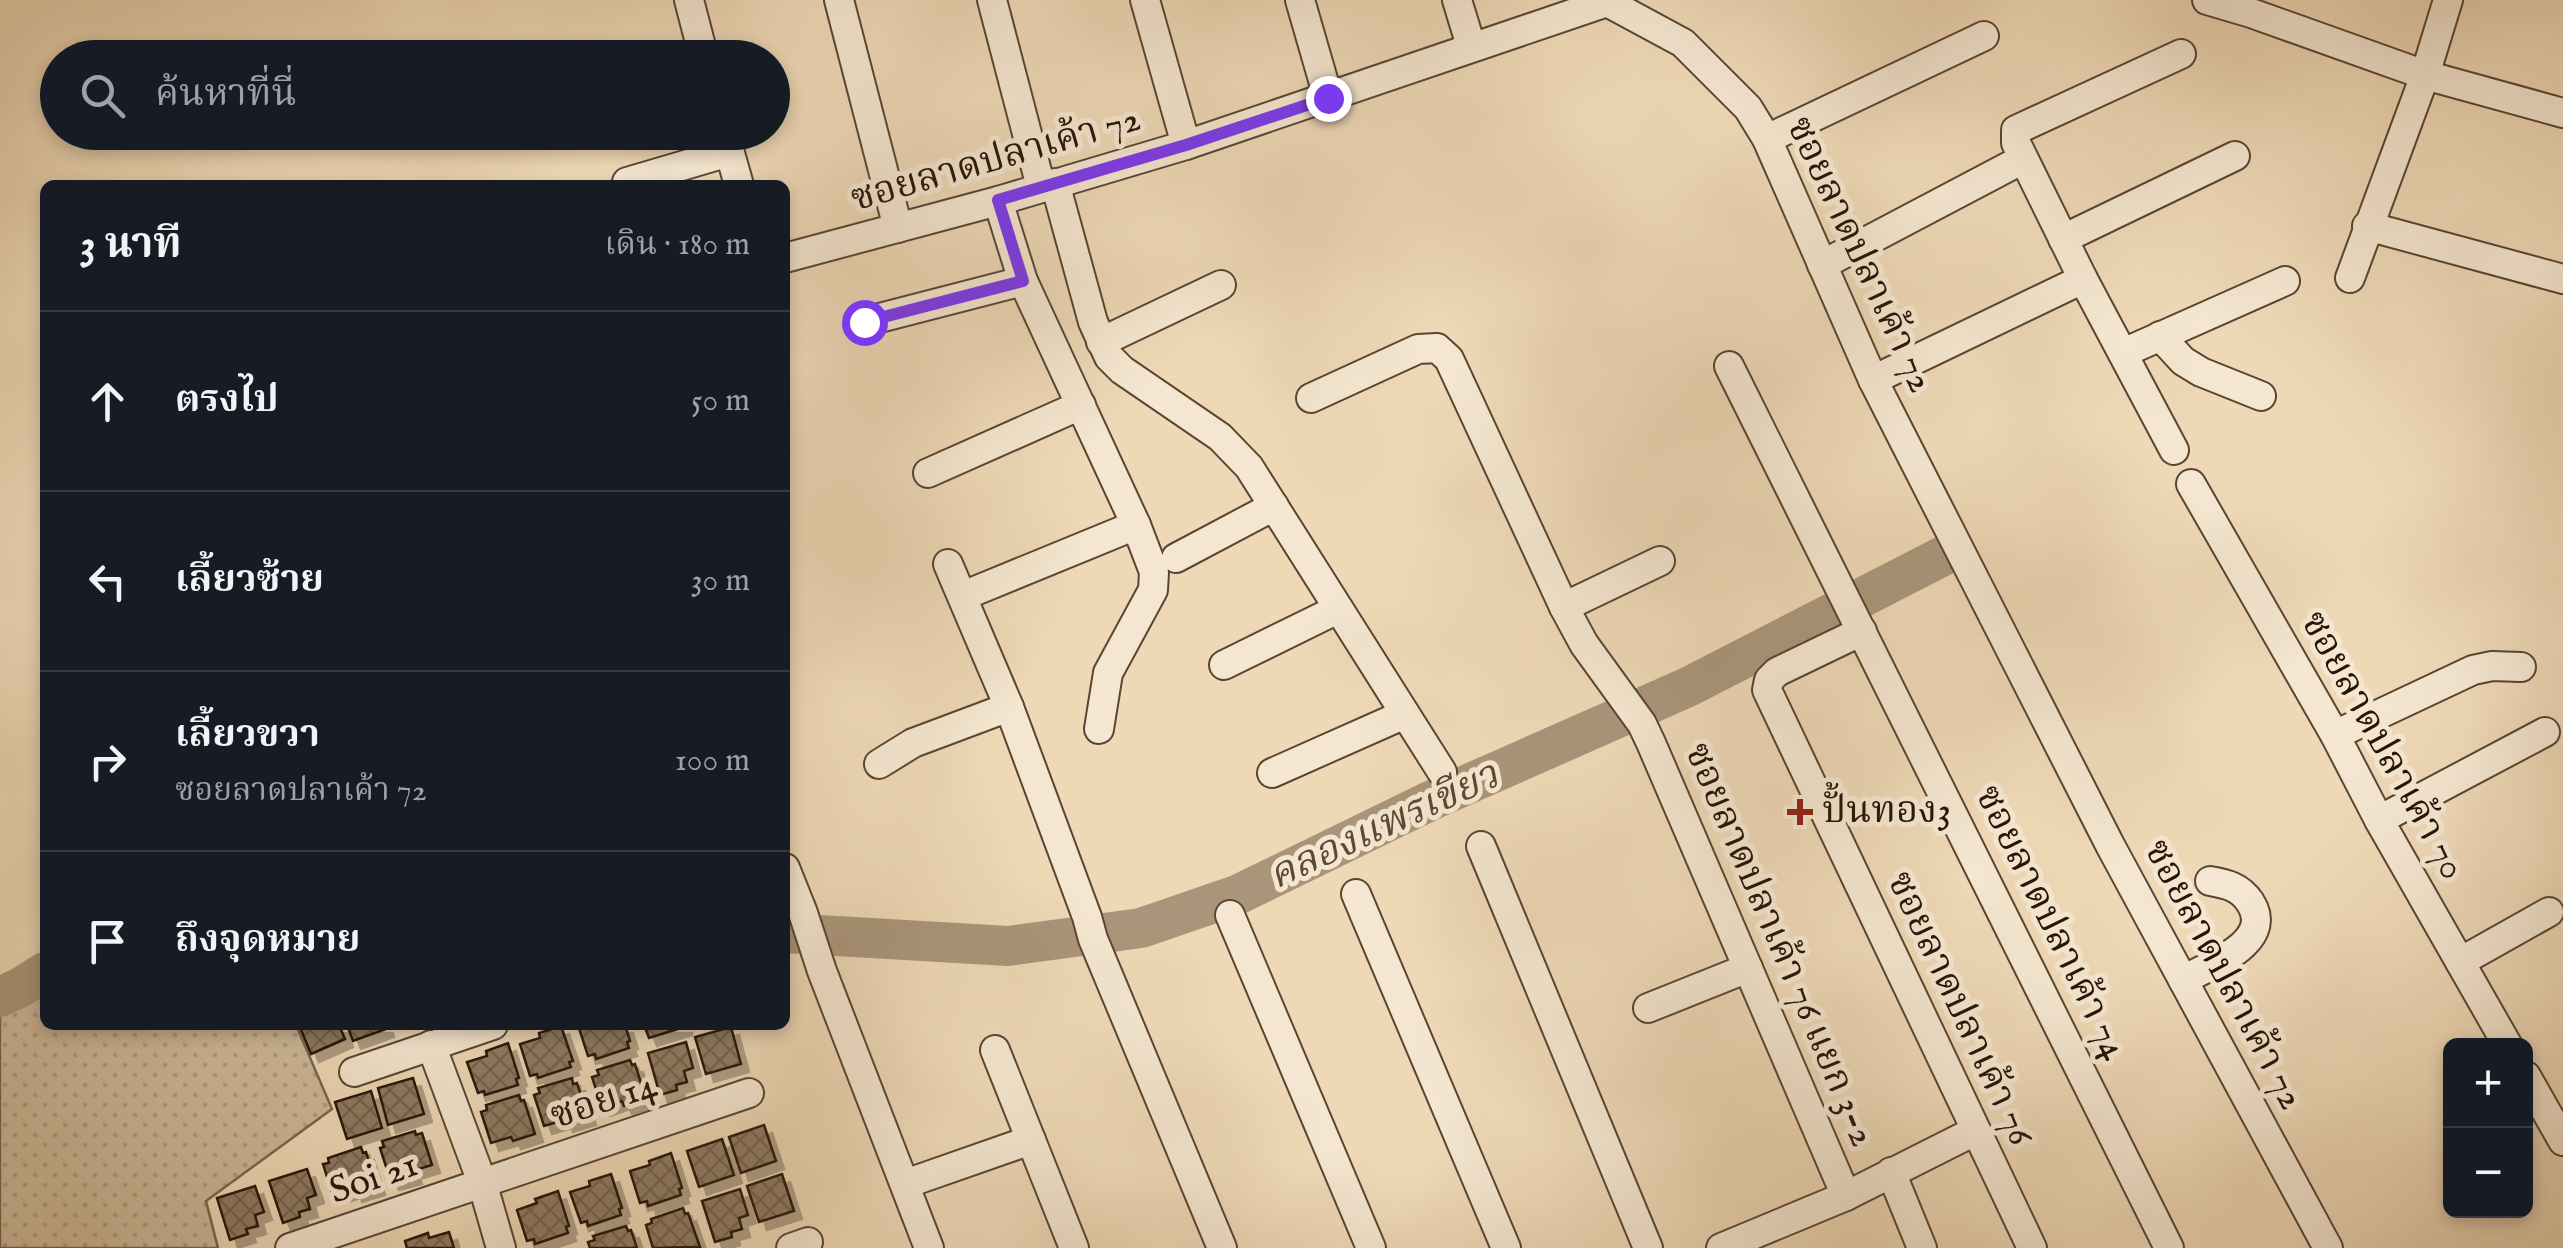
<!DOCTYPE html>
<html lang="th">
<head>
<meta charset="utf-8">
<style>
  :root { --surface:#171b24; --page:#20242c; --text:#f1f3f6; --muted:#9ea1a6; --line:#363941 }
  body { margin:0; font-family:"IM FELL English","Noto Serif Thai",serif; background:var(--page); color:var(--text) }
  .controls { position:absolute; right:30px; bottom:30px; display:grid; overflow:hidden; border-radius:15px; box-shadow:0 5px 15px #0003 }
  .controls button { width:90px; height:90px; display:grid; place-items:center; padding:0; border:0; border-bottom:2px solid var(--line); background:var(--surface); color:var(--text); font:50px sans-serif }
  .stop { position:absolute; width:30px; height:30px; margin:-22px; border:8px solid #7c3aed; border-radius:50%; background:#fff }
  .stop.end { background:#7c3aed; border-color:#fff; box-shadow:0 2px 10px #0008 }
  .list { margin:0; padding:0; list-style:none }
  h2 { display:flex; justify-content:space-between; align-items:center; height:130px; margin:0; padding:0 40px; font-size:42px }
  h2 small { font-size:32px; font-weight:400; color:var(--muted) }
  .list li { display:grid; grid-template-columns:65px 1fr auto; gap:30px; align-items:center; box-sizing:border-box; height:180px; padding:0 40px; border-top:2px solid var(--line) }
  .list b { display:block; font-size:38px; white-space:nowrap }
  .list p { margin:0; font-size:32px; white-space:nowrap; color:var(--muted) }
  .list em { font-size:32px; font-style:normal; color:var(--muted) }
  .icon { flex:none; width:55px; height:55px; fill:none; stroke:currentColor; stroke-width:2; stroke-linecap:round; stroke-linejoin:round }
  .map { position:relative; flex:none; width:2563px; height:1248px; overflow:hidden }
  .search { position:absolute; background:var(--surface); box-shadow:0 5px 15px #0003; left:40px; top:40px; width:750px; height:110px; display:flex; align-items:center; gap:25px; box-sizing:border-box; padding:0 35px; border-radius:55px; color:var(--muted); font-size:38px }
  .panel { position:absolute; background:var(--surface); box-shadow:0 5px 15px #0003; left:40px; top:180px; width:750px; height:850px; border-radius:15px }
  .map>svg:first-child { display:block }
</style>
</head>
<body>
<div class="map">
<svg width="2563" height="1248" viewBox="0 0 2563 1248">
  <defs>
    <pattern id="grass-dots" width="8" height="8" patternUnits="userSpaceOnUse" patternTransform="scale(2.5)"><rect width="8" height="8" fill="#ccb798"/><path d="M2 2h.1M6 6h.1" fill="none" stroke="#af9c82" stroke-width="1.8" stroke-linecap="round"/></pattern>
    <pattern id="building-cross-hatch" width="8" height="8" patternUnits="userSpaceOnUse" patternTransform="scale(2.5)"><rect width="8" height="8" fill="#8e7a62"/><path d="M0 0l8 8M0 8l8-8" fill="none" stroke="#74634f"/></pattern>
    <filter id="shadow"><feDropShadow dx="8" dy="8" stdDeviation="0" flood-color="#0004"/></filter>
  </defs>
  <rect width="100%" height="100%" fill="#eed8b6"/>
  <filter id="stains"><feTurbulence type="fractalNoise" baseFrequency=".002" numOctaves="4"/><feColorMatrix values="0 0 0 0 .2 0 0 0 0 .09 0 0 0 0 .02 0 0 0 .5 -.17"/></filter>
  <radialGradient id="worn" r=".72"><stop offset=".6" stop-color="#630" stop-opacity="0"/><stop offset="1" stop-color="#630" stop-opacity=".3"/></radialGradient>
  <polygon fill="url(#grass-dots)" stroke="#7a6650" stroke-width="2.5" points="45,987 45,1025 296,1025 332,1109 206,1201 218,1248 0,1248 0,1012"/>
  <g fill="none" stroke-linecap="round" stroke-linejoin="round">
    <g stroke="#aa957a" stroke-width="40">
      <polyline points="785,933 1008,946 1141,928 1237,895 1430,801 1688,687 1943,556"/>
      <polyline points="0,997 21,987 45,972"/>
    </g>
  </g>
  <g fill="url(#building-cross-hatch)" stroke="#271407" stroke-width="2.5" filter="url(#shadow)">
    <polygon points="299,1025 339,1025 345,1039 311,1054"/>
    <polygon points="347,1025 385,1025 386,1029 353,1041"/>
    <polygon points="578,1025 625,1025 630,1041 627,1042 629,1048 596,1059 595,1054 588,1056"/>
    <polygon points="644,1025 684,1025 684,1027 649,1038"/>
    <polygon points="561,1026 573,1061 569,1062 571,1067 538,1078 537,1074 530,1076 520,1044 540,1038 539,1033"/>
    <polygon points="731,1027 741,1064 706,1074 695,1037"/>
    <polygon points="686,1042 693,1068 684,1071 687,1082 676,1085 677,1090 660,1095 648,1053"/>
    <polygon points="508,1043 519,1078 516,1079 518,1085 485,1095 484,1091 478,1093 467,1062 487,1056 486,1051"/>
    <polygon points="630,1060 632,1065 635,1064 646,1099 624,1106 622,1101 602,1108 592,1077 599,1075 597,1070"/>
    <polygon points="413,1078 424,1114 388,1125 378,1088"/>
    <polygon points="572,1078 573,1084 577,1083 588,1117 565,1124 564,1120 544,1126 534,1095 540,1093 538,1088"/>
    <polygon points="371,1091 382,1128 347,1139 335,1102"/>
    <polygon points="519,1095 521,1101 524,1100 535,1134 513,1141 511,1137 491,1143 481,1112 487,1110 486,1105"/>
    <polygon points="764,1125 776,1161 741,1173 729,1137"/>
    <polygon points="415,1131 416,1135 422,1133 432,1165 412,1171 414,1176 391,1182 380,1148 384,1147 382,1141"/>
    <polygon points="722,1139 734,1175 699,1187 687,1151"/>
    <polygon points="361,1147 363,1153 366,1152 377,1187 354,1194 353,1190 333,1196 323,1164 329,1163 328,1158"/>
    <polygon points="671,1153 682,1188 679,1189 681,1195 648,1206 647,1201 640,1203 630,1171 650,1165 649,1161"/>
    <polygon points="307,1169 316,1195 307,1198 310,1209 299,1212 300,1217 283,1223 269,1181"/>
    <polygon points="611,1174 622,1208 619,1209 621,1215 588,1226 587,1221 581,1223 570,1192 590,1186 589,1181"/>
    <polygon points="782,1174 794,1211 759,1222 747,1186"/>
    <polygon points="255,1186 264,1212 255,1215 258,1226 246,1229 248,1234 230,1240 217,1198"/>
    <polygon points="740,1189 748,1215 739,1218 742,1229 731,1232 732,1237 715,1242 702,1201"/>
    <polygon points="558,1191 569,1226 566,1227 568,1233 535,1244 534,1239 527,1241 517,1210 537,1203 535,1199"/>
    <polygon points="683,1208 685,1214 688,1213 700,1247 653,1248 646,1225 652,1223 651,1219"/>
    <polygon points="626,1226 628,1231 631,1230 637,1248 590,1248 588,1242 595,1240 593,1236"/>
    <polygon points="449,1232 454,1248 407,1248 405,1241 428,1233 429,1238"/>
  </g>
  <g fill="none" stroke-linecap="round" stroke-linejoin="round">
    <g stroke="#594533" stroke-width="32">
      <g id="minor">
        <polyline points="689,0 704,58"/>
        <polyline points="839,0 898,228"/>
        <polyline points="992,0 1041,187"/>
        <polyline points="1145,0 1186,145"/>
        <polyline points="1300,0 1328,97"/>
        <polyline points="1457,0 1471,46"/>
        <polyline points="2207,0 2251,13 2425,75 2563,113"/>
        <polyline points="724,132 739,185"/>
        <polyline points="1767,139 1984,36"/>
        <polyline points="627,182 729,152"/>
        <polyline points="1055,183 1093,322 1109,357 1122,370 1220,437 1249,467 1442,772"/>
        <polyline points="998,201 1023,281 1136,525 1154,572 1153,590 1108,673 1099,729"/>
        <polyline points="2367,226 2563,279"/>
        <polyline points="2063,239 2235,156"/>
        <polyline points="785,258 998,201 1186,145 1607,2 1683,43 1748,108 1767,139 1873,380 2110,845 2328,1248"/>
        <polyline points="1822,265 2023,159"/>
        <polyline points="2350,278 2425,75 2448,0"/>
        <polyline points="864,322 1023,281"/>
        <polyline points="2160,336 2183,361 2201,372 2261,396"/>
        <polyline points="1101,342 1221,285"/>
        <polyline points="2123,353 2285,281"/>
        <polyline points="1729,366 2169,1248"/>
        <polyline points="1873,380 2083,279"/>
        <polyline points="1311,398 1418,349 1437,348 1449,359 1564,607 1584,644 1642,724 1651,743 1846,1196"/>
        <polyline points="2174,450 2083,279 2016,143 2016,130 2181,54"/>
        <polyline points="928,473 1081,405"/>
        <polyline points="2191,484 2335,735 2379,820 2508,1046"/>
        <polyline points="1176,558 1274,506"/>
        <polyline points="948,564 1009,707 1087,917 1093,939 1222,1248"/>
        <polyline points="975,591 1136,525"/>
        <polyline points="1564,607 1660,561"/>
        <polyline points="1862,631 1777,672 1769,680 1767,690 2032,1248"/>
        <polyline points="1224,665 1338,609"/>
        <polyline points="2335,735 2473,670 2492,666 2521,667"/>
        <polyline points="879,764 913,743 1009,707"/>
        <polyline points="1272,773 1405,714"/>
        <polyline points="2379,820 2545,732"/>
        <polyline points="1481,846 1648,1248"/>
        <polyline points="785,868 803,913 822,971 929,1248"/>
        <polyline points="1356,894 1506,1248"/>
        <polyline points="1230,915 1371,1248"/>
        <polyline points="2460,962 2549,912"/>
        <path d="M 2183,980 C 2210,965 2276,942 2250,902 C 2240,887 2227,884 2210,881"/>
        <polyline points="1648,1008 1748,968"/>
        <polyline points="431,1045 482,1182 501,1248"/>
        <polyline points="995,1050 1074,1248"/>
        <polyline points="354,1072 493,1025"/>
        <polyline points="2526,1076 2563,1141"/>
        <polyline points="1891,1172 1922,1248"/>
        <polyline points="905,1184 1031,1140"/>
        <polyline points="290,1248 749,1093"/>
        <polyline points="791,1248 808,1242"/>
        <polyline points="1721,1248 1846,1196 1975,1131"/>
      </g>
    </g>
    <use href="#minor" stroke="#f4e6d0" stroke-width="28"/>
  </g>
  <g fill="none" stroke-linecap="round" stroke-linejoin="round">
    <polyline stroke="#7c3aed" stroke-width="12" points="864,322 1023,281 998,200 1186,145 1328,98"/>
  </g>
  <path fill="#8f2418" stroke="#f4e6d0" stroke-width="4" d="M1795 797h10v10h10v10h-10v10h-10v-10h-10v-10h10z"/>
  <g text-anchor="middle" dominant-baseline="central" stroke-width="10" stroke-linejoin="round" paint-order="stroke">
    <g font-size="38" fill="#271407" stroke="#f4e6d0">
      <text transform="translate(996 160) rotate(-16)">ซอยลาดปลาเค้า 72</text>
      <text transform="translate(1859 255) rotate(65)">ซอยลาดปลาเค้า 72</text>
      <text transform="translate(2382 746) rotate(61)">ซอยลาดปลาเค้า 70</text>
      <text transform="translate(2050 923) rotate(64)">ซอยลาดปลาเค้า 74</text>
      <text transform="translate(1779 945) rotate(67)">ซอยลาดปลาเค้า 76 แยก 3-2</text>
      <text transform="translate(2223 975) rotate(62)">ซอยลาดปลาเค้า 72</text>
      <text transform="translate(1959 1009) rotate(65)">ซอยลาดปลาเค้า 76</text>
      <text transform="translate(604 1102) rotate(-18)">ซอย 14</text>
      <text transform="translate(374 1179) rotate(-19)">Soi 21</text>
    </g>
    <g font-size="38" fill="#271407" stroke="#f4e6d0" text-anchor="start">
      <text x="1822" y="812">ปั้นทอง3</text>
    </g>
    <g font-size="40" font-style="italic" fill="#5b4835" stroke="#f4e6d0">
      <text transform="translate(1384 827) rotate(-25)">คลองแพรเขียว</text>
    </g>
  </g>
  <rect width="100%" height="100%" filter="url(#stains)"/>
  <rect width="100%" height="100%" fill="url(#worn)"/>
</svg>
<div class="controls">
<button>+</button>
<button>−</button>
</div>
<div class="stop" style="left:864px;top:322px"></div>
<div class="stop end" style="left:1328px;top:98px"></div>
<div class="search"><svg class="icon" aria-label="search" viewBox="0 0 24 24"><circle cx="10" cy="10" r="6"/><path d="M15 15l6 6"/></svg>ค้นหาที่นี่</div>
<section class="panel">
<h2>3 นาที<small>เดิน · 180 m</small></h2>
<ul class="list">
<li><svg class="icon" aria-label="ahead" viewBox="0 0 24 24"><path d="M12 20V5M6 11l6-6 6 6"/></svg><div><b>ตรงไป</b></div><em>50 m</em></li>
<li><svg class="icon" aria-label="left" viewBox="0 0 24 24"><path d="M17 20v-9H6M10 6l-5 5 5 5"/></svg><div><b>เลี้ยวซ้าย</b></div><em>30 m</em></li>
<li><svg class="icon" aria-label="right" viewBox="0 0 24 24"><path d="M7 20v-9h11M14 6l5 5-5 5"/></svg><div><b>เลี้ยวขวา</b><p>ซอยลาดปลาเค้า 72</p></div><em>100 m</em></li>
<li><svg class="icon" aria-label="arrive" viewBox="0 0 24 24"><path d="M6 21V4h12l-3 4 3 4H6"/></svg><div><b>ถึงจุดหมาย</b></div></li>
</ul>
</section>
</div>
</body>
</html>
